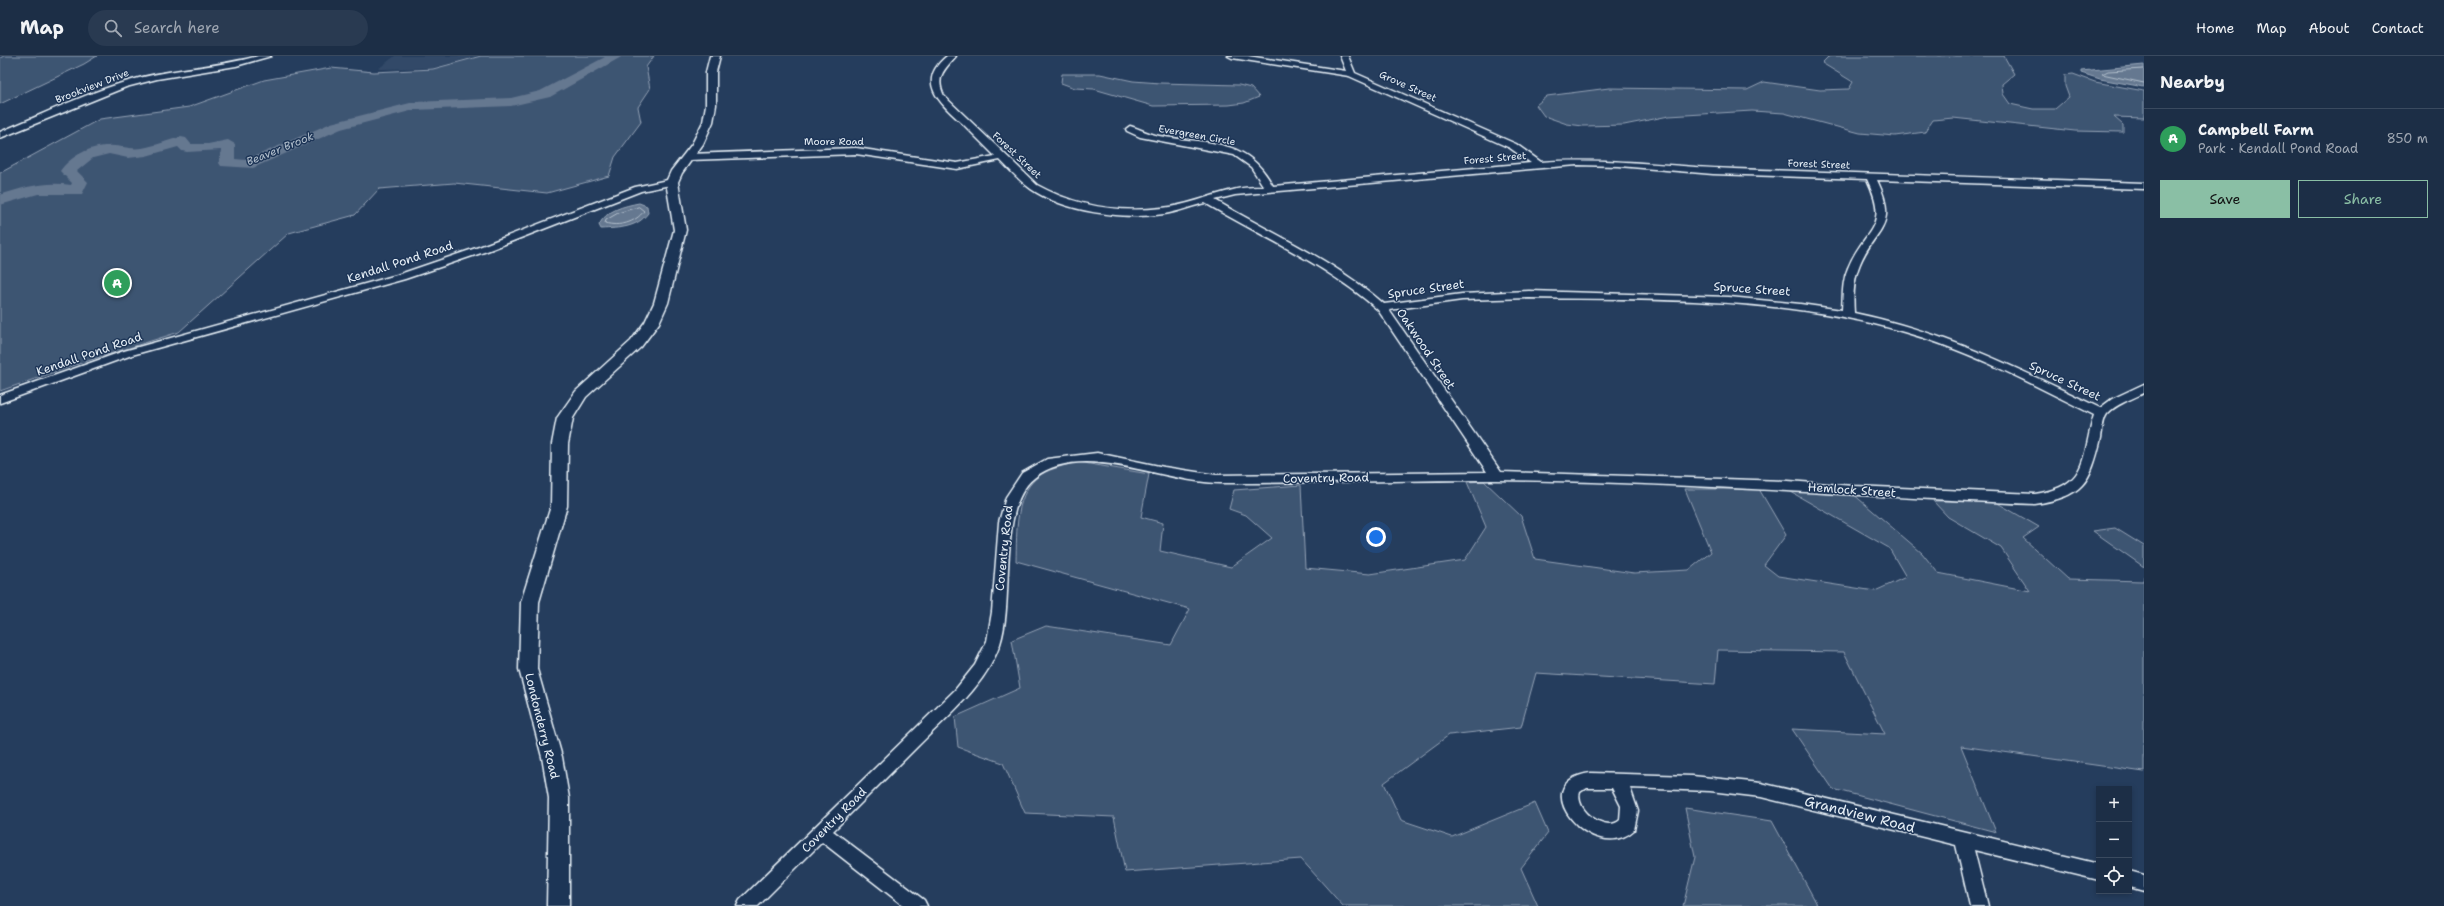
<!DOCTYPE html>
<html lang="en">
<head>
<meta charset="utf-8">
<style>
  :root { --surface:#1c2e46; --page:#293a51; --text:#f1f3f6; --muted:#a0a8b3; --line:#3a4a5f; --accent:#8abfa5 }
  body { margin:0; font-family:"Shantell Sans",sans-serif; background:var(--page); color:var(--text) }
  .controls { position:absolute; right:12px; bottom:12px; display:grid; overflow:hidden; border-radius:0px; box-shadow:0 2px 6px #0003 }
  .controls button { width:36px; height:36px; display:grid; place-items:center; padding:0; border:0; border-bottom:1px solid var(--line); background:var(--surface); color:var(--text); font:20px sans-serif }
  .you { position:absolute; left:1376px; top:481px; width:14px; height:14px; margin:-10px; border:3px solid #fff; border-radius:50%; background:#1a73e8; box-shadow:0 0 0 6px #1a73e833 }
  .badge { display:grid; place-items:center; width:26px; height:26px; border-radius:50%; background:var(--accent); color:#fff; font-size:13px; font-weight:700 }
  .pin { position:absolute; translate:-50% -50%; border:2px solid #fff; box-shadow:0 1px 4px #0006 }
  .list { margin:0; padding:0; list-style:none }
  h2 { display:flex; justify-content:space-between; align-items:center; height:52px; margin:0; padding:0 16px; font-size:17px }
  h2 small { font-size:13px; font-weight:400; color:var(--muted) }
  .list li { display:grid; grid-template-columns:26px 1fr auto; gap:12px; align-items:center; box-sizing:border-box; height:60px; padding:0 16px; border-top:1px solid var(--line) }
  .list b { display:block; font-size:15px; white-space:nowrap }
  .list p { margin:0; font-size:13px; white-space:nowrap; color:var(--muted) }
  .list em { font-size:13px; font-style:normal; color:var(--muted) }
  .actions { display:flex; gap:8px; padding:12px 16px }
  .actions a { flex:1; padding:9px 0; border:1px solid var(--accent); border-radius:0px; text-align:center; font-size:14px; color:var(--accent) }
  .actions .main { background:var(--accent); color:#111 }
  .icon { flex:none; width:22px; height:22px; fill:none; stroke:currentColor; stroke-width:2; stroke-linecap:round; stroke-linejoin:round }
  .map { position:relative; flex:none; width:2144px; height:850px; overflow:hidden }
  header { display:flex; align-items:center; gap:24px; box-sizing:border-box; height:56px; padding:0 20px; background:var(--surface); border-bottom:1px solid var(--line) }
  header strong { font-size:19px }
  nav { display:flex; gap:22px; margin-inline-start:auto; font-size:14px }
  .search { width:280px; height:36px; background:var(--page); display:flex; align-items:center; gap:10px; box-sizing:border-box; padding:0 14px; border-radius:22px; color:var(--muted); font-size:15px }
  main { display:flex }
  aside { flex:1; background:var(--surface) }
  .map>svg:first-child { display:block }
</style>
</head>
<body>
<header>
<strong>Map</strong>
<div class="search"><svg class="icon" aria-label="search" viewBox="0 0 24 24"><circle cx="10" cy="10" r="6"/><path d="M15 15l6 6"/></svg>Search here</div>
<nav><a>Home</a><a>Map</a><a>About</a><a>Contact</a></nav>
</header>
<main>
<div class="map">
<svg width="2144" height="850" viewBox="0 0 2144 850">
  <rect width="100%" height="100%" fill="#253d5d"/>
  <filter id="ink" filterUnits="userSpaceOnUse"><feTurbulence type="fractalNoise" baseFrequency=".025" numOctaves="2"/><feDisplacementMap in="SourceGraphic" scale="8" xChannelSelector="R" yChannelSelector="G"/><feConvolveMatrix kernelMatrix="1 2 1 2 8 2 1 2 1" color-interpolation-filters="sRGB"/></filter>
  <g filter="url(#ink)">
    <polygon fill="#334a68" points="395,0 477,0 433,12 378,13"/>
    <g fill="#3e5472" stroke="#93a2b5">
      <polygon points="4,0 97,0 84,8 0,48 0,2"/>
      <polygon points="481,0 654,0 646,11 650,33 638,51 641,66 615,101 609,120 547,137 454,127 379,133 355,159 289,177 179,276 72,310 0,335 0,117 100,63 189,51 264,24 331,12 374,16 433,13"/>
      <polygon points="1833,0 2004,0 2014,18 2002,28 2003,38 2010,48 2033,53 2055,53 2069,41 2065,30 2065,19 2073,18 2095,26 2144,35 2144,62 2114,61 2123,69 2123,76 2075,75 1953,62 1933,64 1925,76 1895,80 1860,77 1784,57 1752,55 1669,60 1624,69 1583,70 1567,68 1544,60 1536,49 1547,40 1609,32 1747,34 1764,26 1820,34 1849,33 1853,26 1822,7 1828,1"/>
      <polygon points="1062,18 1100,18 1133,25 1160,27 1239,29 1251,32 1259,41 1244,47 1229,49 1153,50 1094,33 1075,32 1061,27"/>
      <path d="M 1078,406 L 1149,418 L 1141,461 L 1163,467 L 1160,495 L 1231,511 L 1272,482 L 1246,459 L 1229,453 L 1234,434 L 1301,429 L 1305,512 L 1370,518 L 1465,504 L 1486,471 L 1467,426 L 1484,425 L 1521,460 L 1535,503 L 1634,517 L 1689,514 L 1711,496 L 1685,433 L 1759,433 L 1786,479 L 1764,509 L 1778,520 L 1875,535 L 1906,521 L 1889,492 L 1784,432 L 1852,437 L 1922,497 L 1938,517 L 2030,535 L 2001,492 L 1948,461 L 1933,445 L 1994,445 L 2039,471 L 2023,482 L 2068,523 L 2143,525 L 2144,520 L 2144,716 L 1961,690 L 1996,776 L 1833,733 L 1792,673 L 1885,678 L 1844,596 L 1718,594 L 1715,628 L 1536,617 L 1521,671 L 1449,679 L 1384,727 L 1401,764 L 1452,781 L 1535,747 L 1548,777 L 1521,812 L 1538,850 L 1343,850 L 1301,803 L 1125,816 L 1114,761 L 1025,757 L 1003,707 L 958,691 L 955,661 L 1020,632 L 1012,584 L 1046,570 L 1171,589 L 1190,553 L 1016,505 C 1017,476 1014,435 1042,418 C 1052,412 1067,409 1078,406 Z"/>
      <polygon points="2115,472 2144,490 2144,511 2093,475"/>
      <polygon points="1685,752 1772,765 1818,850 1683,850 1695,801"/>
    </g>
    <g fill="#657890" stroke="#99a8ba">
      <polygon points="2144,9 2144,31 2100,23 2081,17 2081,15"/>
      <path d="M 639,147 L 647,150 L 648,157 C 637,172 619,172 601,173 L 599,169 C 606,154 624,150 639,147 Z"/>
    </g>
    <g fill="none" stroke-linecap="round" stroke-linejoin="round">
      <g stroke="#b4c1ce" stroke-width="1">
        <polyline points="2144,13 2108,15 2102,18 2144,27"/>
        <path d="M 639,151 L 644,155 C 635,167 619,171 605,167 L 606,164 L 618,157 Z"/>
      </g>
      <path fill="#657890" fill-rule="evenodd" d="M 607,0 L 623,0 L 550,41 L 511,50 L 414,54 L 341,73 L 253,112 L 221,110 L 219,107 L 221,94 L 187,96 L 182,95 L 178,91 L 146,100 L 128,102 L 109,98 L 93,102 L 77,115 L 88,126 L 82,138 L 38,138 L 0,149 L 0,139 C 23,131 47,125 71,129 L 72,127 L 60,115 C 71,100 90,90 108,90 C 120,89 129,94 142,92 C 155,90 168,84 181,81 L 186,82 L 191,88 L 208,88 L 228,84 L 235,88 L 235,103 L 246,104 L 331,67 L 414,46 L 511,42 L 540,35 Z"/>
      <g stroke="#e8f1f8" stroke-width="3">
        <g id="minor">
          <path d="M 258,0 L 271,0 L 236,10 L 157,23 L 126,31 L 0,82 L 0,76 C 46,57 90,35 139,22 C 178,12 219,11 258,0 Z"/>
          <path d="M 947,0 L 956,0 C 944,14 935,21 944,40 L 1037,129 C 1075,150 1119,157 1162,152 C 1186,150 1210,139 1233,134 C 1243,131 1254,131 1264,131 L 1251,111 L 1234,99 L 1140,81 L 1127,75 L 1126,73 L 1130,70 C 1140,73 1149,78 1159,80 C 1207,89 1246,80 1273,130 L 1531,107 L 1510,92 L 1349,20 L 1232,2 L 1228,0 L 1248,0 L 1346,15 L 1340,0 L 1348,0 L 1355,17 L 1516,88 L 1541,106 C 1606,101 1670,111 1735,113 C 1871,118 2008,122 2144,127 L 2144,133 L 1877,124 C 1901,174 1872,172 1858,213 C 1853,227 1853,242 1854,257 C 1942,275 2020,313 2100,352 L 2112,343 L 2144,328 L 2144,337 C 2132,343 2116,348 2107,358 C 2103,363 2102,375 2101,382 C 2090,428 2083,440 2035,448 C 1855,440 1676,426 1496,424 C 1405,424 1313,427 1222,427 C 1165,428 1082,383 1034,422 C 997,451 1015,544 1000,588 C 986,629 950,658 920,688 C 891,717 862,746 833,775 L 924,844 L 927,850 L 904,850 L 822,786 L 758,850 L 737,850 L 740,844 L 955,634 L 975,609 L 987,585 L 992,556 L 999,466 L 1006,441 L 1022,417 L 1047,403 L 1097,397 L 1164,411 L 1216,419 L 1487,416 L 1378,254 C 1326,208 1264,182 1205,147 C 1191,150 1178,156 1164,158 C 1125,164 1064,156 1031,133 C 1020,125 1010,114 1000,104 L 957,113 L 856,98 L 689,104 L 684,101 L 689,98 L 856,92 L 957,107 L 995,100 C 984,89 973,78 962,67 C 940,47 915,26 947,0 ZM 1577,109 L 1619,110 L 1713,118 L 1867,123 C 1891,173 1864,172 1848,212 C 1842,225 1843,240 1842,254 L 1800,248 L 1729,241 L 1529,235 L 1462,238 L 1384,248 C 1334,204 1272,178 1215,144 L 1235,139 ZM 1529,242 C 1653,244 1783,240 1904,276 C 1971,295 2032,328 2094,359 C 2081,403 2089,430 2035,438 L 1854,430 L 1788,425 L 1501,416 L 1389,254 L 1462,244 Z"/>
          <polygon points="672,123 675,124 675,128 641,135 487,195 405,223 132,299 0,347 0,339 124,295 397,219 479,191 635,131"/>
          <path d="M 1591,717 L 1692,720 L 1761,727 L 2099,808 L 2099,824 L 1974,794 L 1988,850 L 1970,850 L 1956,789 L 1761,741 L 1710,735 L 1630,732 L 1638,755 L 1634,774 C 1594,811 1521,726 1591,717 ZM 1586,732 L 1612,732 L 1621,750 L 1620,764 C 1607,777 1574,755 1580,736 Z"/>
          <polygon points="2129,815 2144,819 2144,835 2129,831"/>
        </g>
      </g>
      <g stroke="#e8f1f8" stroke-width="3">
        <polygon id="tertiary" points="710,0 720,0 716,16 716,49 713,66 703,88 682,117 678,126 686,174 668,247 659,267 641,291 586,341 573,362 568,388 567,450 539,546 537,613 562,701 569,742 569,850 547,850 549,742 542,701 519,613 521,546 551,450 552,388 557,362 576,335 631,285 645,266 654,247 674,174 666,126 671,115 692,88 703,66 706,49 706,16"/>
      </g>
      <use href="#minor" fill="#1d3557" fill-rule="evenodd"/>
      <use href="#tertiary" fill="#1d3557" fill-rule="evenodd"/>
    </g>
  </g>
  <g text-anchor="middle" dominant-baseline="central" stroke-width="3" stroke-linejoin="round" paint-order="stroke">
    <g font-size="10" fill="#e8f1f8" stroke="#1d3557">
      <text transform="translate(92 30) rotate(-21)">Brookview Drive</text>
      <text transform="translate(1408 30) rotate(24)">Grove Street</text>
      <text transform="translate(1197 79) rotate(10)">Evergreen Circle</text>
      <text x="834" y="85">Moore Road</text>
      <text transform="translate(1017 99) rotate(43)">Forest Street</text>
      <text transform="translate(1495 102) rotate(-5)">Forest Street</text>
      <text transform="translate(1819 108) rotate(2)">Forest Street</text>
    </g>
    <g font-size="11" font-style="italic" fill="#b4c1ce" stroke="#1d3557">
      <text transform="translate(280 93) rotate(-22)">Beaver Brook</text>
    </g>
    <g font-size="12" fill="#e8f1f8" stroke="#1d3557">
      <text transform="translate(400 206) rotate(-18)">Kendall Pond Road</text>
      <text transform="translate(1426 233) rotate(-8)">Spruce Street</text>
      <text transform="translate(1752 233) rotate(4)">Spruce Street</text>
      <text transform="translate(1426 293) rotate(56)">Oakwood Street</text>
      <text transform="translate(89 298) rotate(-19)">Kendall Pond Road</text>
      <text transform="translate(2065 325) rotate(25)">Spruce Street</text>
      <text transform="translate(1326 422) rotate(-1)">Coventry Road</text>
      <text transform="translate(1852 434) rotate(4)">Hemlock Street</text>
      <text transform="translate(1004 492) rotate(-84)">Coventry Road</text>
      <text transform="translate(542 670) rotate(76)">Londonderry Road</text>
      <text transform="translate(834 764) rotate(-45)">Coventry Road</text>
    </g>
    <g font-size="14" fill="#e8f1f8" stroke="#1d3557">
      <text transform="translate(1860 758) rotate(14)">Grandview Road</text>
    </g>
  </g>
</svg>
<div class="controls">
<button>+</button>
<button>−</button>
<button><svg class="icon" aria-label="locate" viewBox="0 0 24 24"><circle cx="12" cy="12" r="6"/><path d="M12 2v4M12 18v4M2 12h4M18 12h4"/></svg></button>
</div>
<div class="you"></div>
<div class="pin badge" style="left:117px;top:227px;background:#2e9e5b">A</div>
</div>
<aside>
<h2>Nearby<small></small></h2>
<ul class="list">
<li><span class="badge" style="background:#2e9e5b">A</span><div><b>Campbell Farm</b><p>Park · Kendall Pond Road</p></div><em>850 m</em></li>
</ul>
<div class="actions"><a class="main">Save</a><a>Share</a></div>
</aside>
</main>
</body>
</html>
